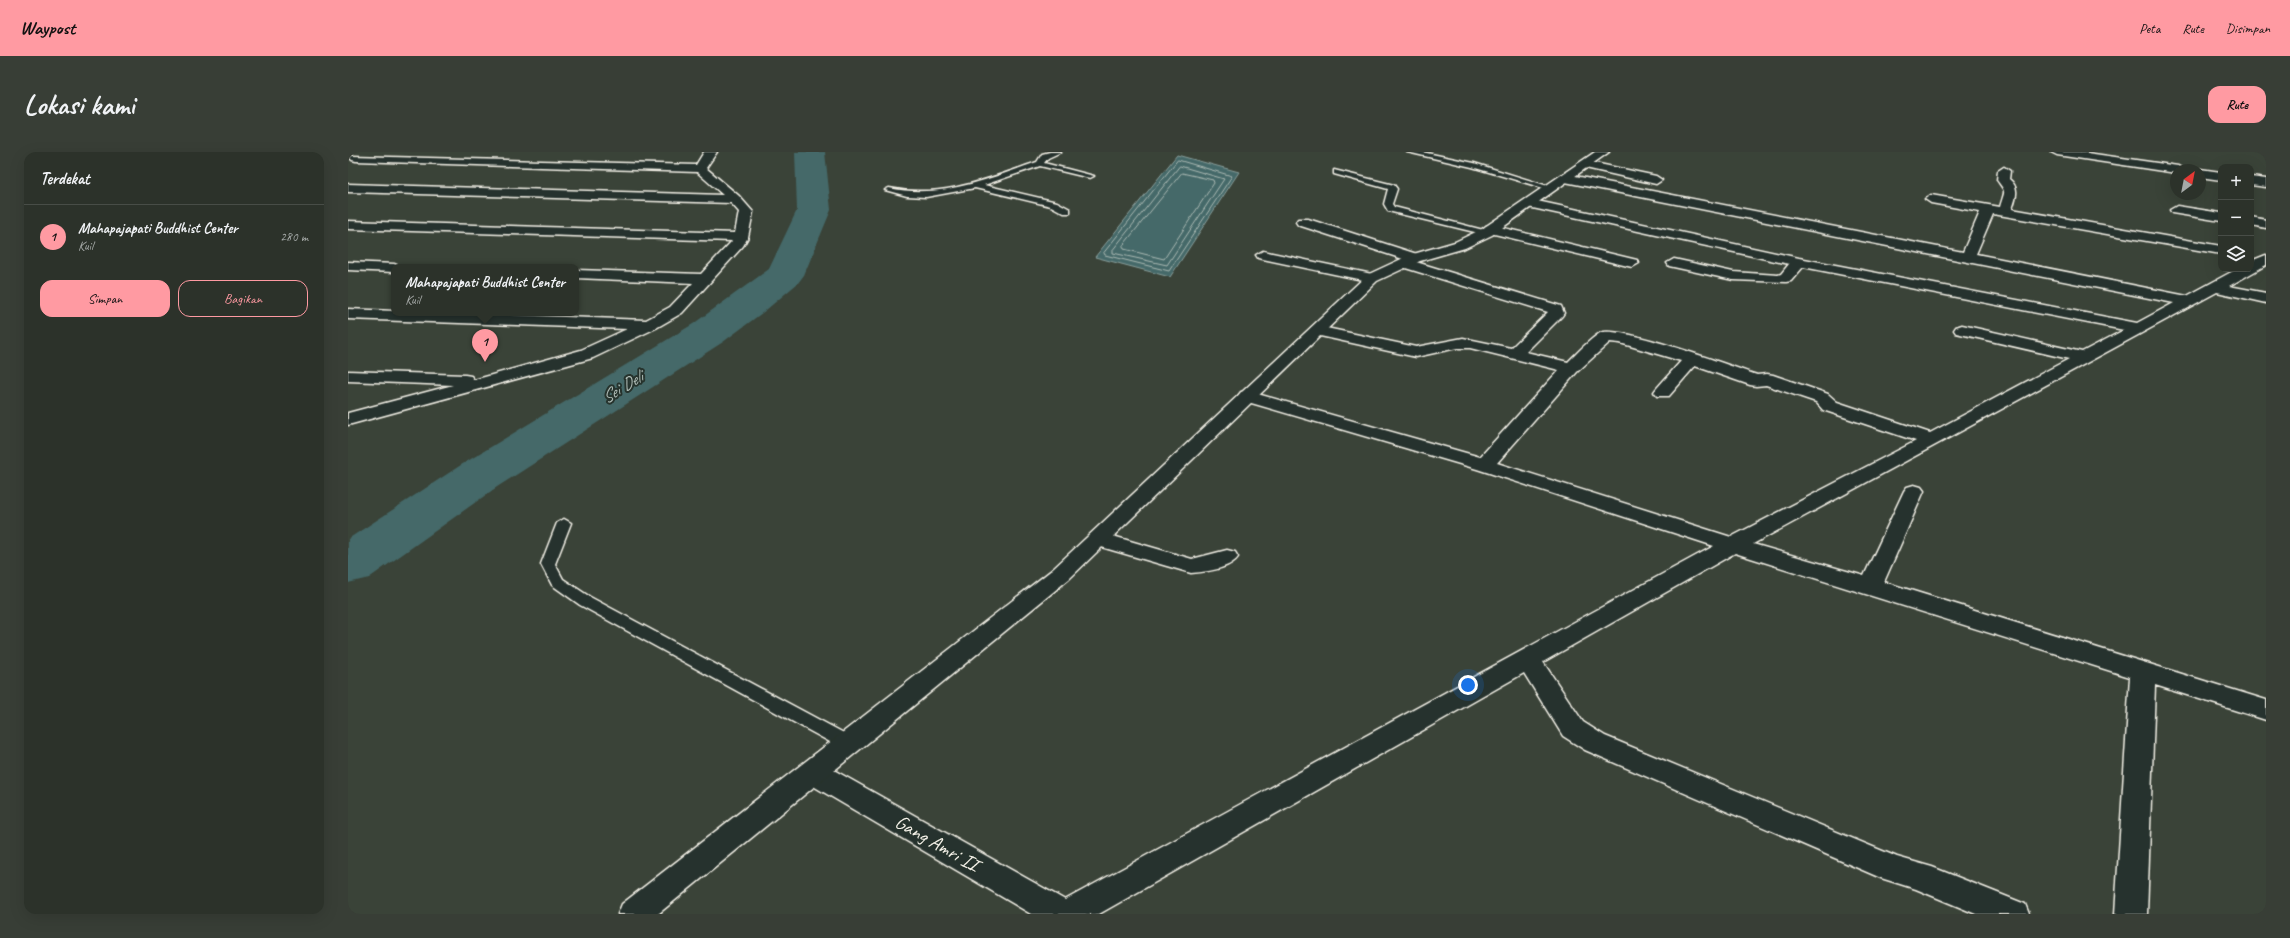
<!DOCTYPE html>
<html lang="id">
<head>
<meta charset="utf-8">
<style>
  :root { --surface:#2c322a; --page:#383e36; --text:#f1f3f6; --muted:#a6aaa8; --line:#484d47; --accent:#ff9aa2 }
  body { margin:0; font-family:Caveat,sans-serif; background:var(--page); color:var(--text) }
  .controls { position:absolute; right:12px; top:12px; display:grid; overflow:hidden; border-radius:8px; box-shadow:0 4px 16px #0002 }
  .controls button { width:36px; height:36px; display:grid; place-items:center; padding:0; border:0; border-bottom:1px solid var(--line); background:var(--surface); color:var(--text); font:20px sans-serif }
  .compass { position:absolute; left:1822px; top:12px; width:36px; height:36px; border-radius:50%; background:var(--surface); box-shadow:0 4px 16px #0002; rotate:32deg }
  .you { position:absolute; left:1120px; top:533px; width:14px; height:14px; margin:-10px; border:3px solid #fff; border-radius:50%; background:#1a73e8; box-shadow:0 0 0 6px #1a73e833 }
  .badge { display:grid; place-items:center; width:26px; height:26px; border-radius:50%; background:var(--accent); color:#111; font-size:13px; font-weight:700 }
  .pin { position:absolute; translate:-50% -33px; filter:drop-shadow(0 1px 2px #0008) }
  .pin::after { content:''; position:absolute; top:21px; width:14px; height:12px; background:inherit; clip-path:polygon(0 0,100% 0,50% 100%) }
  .popup { position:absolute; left:43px; top:112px; width:188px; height:52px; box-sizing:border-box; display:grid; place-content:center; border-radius:8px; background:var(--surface); filter:drop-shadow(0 1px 3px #0005); font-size:13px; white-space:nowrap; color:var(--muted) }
  .popup b { font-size:15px; color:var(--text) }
  .popup::after { content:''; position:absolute; left:50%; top:100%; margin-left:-8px; border:8px solid transparent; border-top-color:var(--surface) }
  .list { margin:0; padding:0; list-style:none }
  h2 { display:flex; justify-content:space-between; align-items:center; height:52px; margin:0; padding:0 16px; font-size:17px }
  h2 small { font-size:13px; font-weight:400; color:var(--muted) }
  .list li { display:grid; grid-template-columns:26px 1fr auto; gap:12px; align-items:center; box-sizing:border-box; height:64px; padding:0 16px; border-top:1px solid var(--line) }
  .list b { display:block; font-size:15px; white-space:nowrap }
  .list p { margin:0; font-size:13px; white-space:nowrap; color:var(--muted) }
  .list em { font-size:13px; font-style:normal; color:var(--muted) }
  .actions { display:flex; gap:8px; padding:12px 16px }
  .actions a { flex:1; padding:9px 0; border:1px solid var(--accent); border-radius:12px; text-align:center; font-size:14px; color:var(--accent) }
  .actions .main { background:var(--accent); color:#111 }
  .icon { flex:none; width:22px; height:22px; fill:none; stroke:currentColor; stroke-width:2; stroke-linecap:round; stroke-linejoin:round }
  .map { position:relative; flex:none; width:1918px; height:762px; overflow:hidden; border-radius:12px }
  header { display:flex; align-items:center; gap:24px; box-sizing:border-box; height:56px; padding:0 20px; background:var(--accent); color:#111 }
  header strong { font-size:19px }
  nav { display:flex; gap:22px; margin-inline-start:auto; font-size:14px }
  .intro { display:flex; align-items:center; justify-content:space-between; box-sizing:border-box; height:96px; padding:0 24px }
  h1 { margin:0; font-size:28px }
  .button { padding:10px 18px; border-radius:12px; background:var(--accent); color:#111; font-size:14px; font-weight:700 }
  main { display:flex; gap:24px; padding:0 24px }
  aside { flex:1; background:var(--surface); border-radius:12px; box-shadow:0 4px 16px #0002 }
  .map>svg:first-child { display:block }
</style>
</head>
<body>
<header>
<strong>Waypost</strong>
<nav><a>Peta</a><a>Rute</a><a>Disimpan</a></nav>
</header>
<div class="intro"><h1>Lokasi kami</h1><a class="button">Rute</a></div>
<main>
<aside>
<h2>Terdekat<small></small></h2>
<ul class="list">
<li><span class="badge">1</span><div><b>Mahapajapati Buddhist Center</b><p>Kuil</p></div><em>280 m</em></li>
</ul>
<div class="actions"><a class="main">Simpan</a><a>Bagikan</a></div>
</aside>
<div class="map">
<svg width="1918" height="762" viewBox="0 0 1918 762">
  <rect width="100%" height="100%" fill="#3a4338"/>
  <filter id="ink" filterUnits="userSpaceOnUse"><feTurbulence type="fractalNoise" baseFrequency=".025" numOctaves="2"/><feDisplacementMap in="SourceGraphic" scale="8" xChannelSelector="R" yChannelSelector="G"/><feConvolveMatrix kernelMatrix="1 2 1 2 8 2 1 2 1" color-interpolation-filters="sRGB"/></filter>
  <g filter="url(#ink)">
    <polygon fill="#446969" stroke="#8a9f9c" points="829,3 891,20 822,125 747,105"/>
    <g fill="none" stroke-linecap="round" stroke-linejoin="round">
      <g stroke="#aebbb5" stroke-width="1">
        <polygon points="830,8 884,24 821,119 757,103 756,101"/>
        <polygon points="832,14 876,27 819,113 765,101 765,98"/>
        <polygon points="834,21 865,28 866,31 816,107 776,97 775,94"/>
      </g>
      <polygon fill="#446969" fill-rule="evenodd" points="447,0 477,0 483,58 456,123 450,131 418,158 375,190 149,335 21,426 0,431 0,387 113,313 345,172 421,117 449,58"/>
      <g stroke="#f4f1e8" stroke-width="3">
        <g id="lane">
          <path d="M 702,0 L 713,0 L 700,6 L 696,11 L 746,24 L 742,26 L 692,14 L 636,33 L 709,50 L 722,57 L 722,61 L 716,61 L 703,54 L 627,36 L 578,45 L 559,44 L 537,38 L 541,36 C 593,47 640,27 689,10 L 694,2 Z"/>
          <polygon points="1059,0 1074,0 1126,11 1206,36 1202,38 1124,15"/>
          <polygon points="986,18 1046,33 1049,37 1044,52 1046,55 1143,80 1139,83 1040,59 1036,52 1040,37 986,22"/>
          <polygon points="216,367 223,371 207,412 215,427 242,445 505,586 508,591 505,596 499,598 493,596 232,453 204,433 193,412 209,371"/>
        </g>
      </g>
      <g stroke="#f4f1e8" stroke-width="3">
        <g id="street">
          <polygon points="356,0 369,0 358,16 391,44 405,60 400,85 395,94 334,161 308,176 245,206 0,273 0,261 105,233 0,229 0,219 117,223 123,224 126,228 233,198 279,177 0,167 0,157 46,159 46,161 103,161 298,168 322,155 345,131 228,126 228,118 353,122 384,89 0,77 0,69 387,81 391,60 383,51 0,40 0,32 375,43 349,20 8,9 4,8 2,6 4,4 348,13"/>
          <polygon points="1703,0 1732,0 1830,14 1836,18 1828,18 1828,21 1709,3"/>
          <polygon points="1237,9 1308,24 1314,28 1308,32 1233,15 1231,13 1233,11"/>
          <path d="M 1656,15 L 1662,19 L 1661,27 C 1672,36 1668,45 1664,57 L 1873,94 L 1873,102 L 1645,62 L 1628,102 L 1839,144 L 1889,117 L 1903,117 L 1903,109 L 1918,103 L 1918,113 L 1881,134 L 1918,141 L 1918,151 L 1869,140 L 1405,392 L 1516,424 L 1556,339 L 1559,335 L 1566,333 L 1573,335 L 1576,339 L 1536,430 L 1918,548 L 1918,568 L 1807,533 L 1799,762 L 1767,762 L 1782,525 L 1387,401 L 1195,510 L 1235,570 L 1257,584 L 1549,705 L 1584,715 L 1677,752 L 1681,762 L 1628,762 L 1568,737 L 1533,726 L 1237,598 L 1215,584 L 1176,521 L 751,762 L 683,762 L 455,628 L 451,620 L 455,612 L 465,609 L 475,612 L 717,748 L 1366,394 L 1129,317 L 893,248 L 890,244 L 893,240 L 899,239 L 1132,305 L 1211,218 L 1122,196 L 1109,196 L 1068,205 L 963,182 L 961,179 L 963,176 L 969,174 L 1068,195 L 1115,186 L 1163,196 L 1200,160 L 1051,114 L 1049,111 L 1055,107 L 950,73 L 948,70 L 950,67 L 960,67 L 1072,103 L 1074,106 L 1068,110 L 1213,154 L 1216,161 L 1214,164 L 1178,200 L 1220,210 C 1229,201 1241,188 1252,181 C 1270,172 1385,215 1409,223 L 1419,222 L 1425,223 L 1480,242 L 1489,250 L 1582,281 L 1721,207 L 1608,181 L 1606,178 L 1608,175 L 1614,173 L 1734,200 L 1776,178 L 1455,115 L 1443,129 L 1438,130 L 1385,128 L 1321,114 L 1319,111 L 1326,107 L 1385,120 L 1430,123 L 1433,122 L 1441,112 L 1180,55 L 1174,51 L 1180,47 L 1451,106 L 1789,171 L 1826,151 L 1217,30 L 1211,26 L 1217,22 L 1615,100 L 1632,60 L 1583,51 L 1577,47 L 1583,43 L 1652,55 C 1657,37 1659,42 1649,28 L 1650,19 ZM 1262,190 L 1272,191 L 1333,209 L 1309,236 L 1306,240 L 1309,244 L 1321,244 L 1347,214 L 1402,233 L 1408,234 L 1418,233 L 1468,250 L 1475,258 L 1568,289 L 1383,385 L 1149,311 L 1229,220 Z"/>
          <polygon points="1852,17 1873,20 1873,28 1852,25 1852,18 1850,18"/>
          <polygon points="1903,25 1918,27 1918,35 1903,33"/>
          <polygon points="1829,54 1873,61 1873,69 1824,61 1822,58"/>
          <polygon points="1903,65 1918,68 1918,76 1903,73"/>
          <polygon points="1143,73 1289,108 1291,111 1284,115 1138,80 1136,77 1138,74"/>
          <polygon points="915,99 1024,122 1031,126 1024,130 910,106 908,103"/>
          <polygon points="0,110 46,112 53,115 46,115 46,120 0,118"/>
          <path d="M 751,380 L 844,407 L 879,398 L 887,400 L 890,405 C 882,417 857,420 843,421 L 743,392 L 740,387 L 743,382 Z"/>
        </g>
      </g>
      <g stroke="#f4f1e8" stroke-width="3">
        <polygon id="secondary" points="1247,0 1261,0 1144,83 1117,96 1072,109 1029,129 721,427 310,762 270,762 274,752 705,417 1019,123 1062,103 1107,90 1134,77"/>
      </g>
      <use href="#lane" fill="#26332d" fill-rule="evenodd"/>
      <use href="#street" fill="#26332d" fill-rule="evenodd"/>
      <use href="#secondary" fill="#26332d" fill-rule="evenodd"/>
    </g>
  </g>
  <g text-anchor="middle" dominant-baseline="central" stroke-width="4" stroke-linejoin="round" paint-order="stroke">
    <g font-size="18" font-style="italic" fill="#aebbb5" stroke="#26332d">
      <text transform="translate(274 235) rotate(-32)">Sei Deli</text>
    </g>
    <g font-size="20" fill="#f4f1e8" stroke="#26332d">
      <text transform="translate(589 691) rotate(30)">Gang Amri II</text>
    </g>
  </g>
</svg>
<div class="controls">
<button>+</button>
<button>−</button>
<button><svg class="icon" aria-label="layers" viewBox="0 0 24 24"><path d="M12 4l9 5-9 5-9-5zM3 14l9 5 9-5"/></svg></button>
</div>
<svg class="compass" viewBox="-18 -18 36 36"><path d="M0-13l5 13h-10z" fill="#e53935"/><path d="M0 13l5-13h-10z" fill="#a6aaa8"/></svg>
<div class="you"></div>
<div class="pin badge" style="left:137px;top:210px">1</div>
<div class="popup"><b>Mahapajapati Buddhist Center</b>Kuil</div>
</div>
</main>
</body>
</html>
